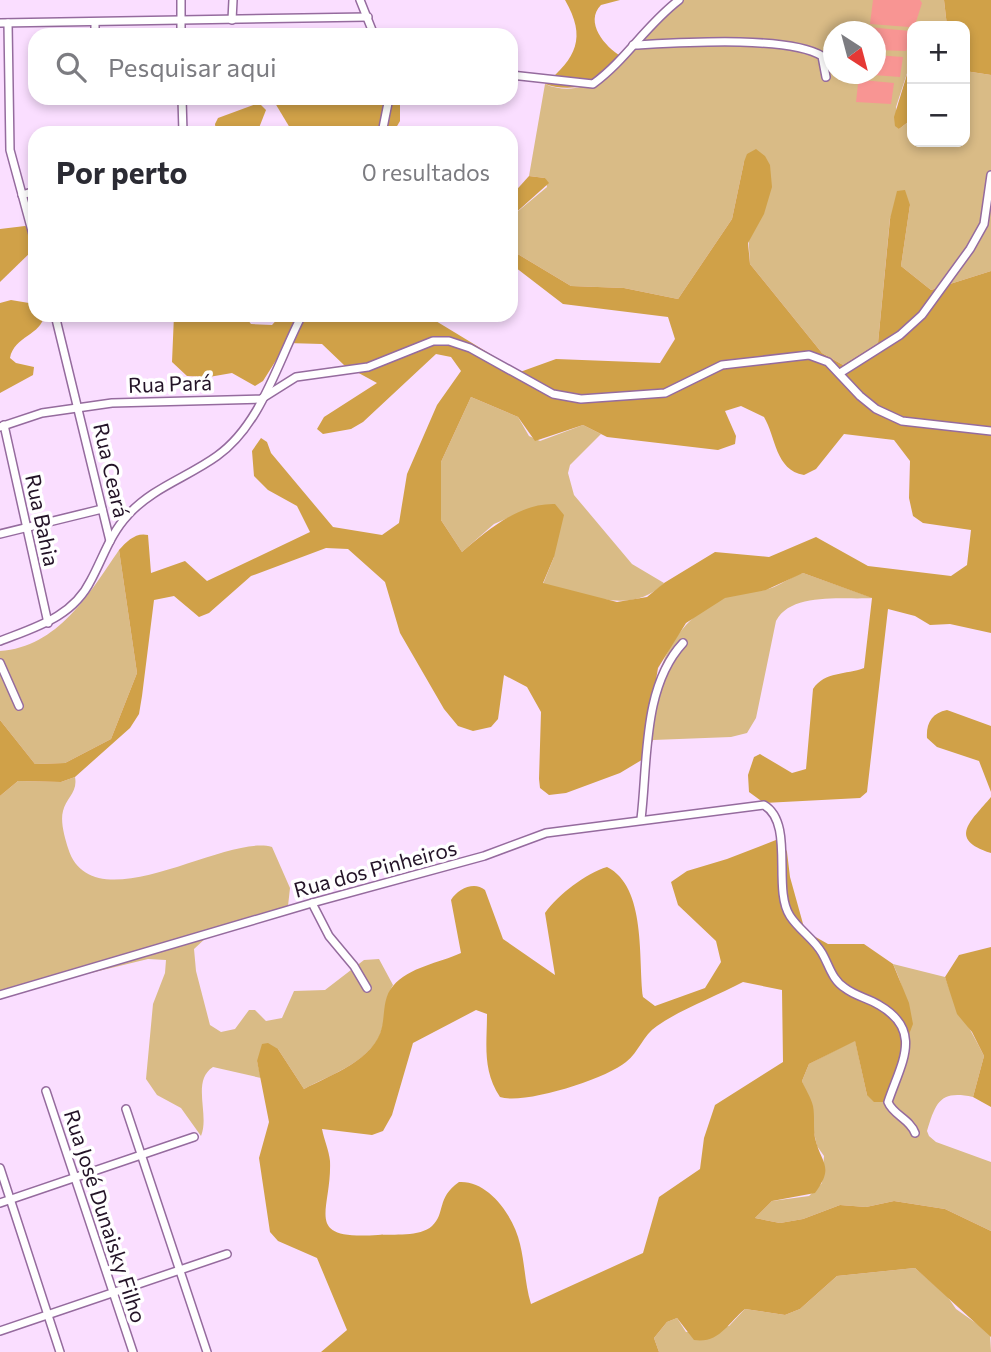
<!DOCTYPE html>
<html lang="pt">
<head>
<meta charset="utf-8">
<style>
  :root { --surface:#fff; --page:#f7f7f7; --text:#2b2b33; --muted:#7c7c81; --line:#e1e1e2 }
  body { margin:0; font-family:Commissioner,sans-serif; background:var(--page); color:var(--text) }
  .controls { position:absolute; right:21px; top:21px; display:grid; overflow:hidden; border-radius:14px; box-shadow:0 4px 10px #0003 }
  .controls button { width:63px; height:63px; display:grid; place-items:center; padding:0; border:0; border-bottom:2px solid var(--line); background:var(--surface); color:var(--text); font:35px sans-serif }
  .compass { position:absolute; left:823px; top:21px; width:63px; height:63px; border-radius:50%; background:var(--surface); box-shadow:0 4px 10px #0003; rotate:144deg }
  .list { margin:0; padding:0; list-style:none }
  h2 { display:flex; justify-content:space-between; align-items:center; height:91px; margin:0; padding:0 28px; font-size:30px }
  h2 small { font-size:23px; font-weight:400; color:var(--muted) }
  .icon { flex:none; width:38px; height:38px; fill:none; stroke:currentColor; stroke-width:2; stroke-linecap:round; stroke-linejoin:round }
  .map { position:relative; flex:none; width:991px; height:1352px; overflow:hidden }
  .search { position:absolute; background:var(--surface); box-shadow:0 4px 10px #0003; left:28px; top:28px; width:490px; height:77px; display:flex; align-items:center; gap:18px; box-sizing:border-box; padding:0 24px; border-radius:21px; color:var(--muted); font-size:26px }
  .panel { position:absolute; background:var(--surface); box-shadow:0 4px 10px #0003; left:28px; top:126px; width:490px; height:196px; border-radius:21px }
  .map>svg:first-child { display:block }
</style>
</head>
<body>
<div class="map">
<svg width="991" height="1352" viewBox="0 0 991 1352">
  <rect width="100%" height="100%" fill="#fadeff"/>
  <g fill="#d9bb86" fill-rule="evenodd">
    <path d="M 678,0 L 944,0 L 947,26 L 912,26 L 912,58 L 896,107 L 899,129 L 912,119 L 912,142 L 965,142 L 965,71 L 991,75 L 991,271 L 931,290 L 901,266 L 910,205 L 890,218 L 878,343 L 843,365 L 822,353 L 750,264 L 744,162 L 732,219 L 678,299 L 624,288 L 571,286 L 511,250 L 511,217 L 547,187 L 545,178 L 529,176 L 545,84 C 600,108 646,35 678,0 ZM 834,32 L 876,32 L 876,74 L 834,74 Z"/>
    <path d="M 471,397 L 518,417 L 529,436 L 540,441 L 583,425 L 601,434 L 570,465 L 568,473 L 574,495 L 632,564 L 664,583 C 632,617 581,593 543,584 L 554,557 L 517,514 L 494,524 L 462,552 L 441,520 L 441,462 Z"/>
    <path d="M 119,550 L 137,673 L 111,739 L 65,763 L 35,764 L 0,720 L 0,651 C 58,647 89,594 119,550 Z"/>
    <path d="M 803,573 L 873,598 C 844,600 791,592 776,621 L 756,718 L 747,733 L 731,737 L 653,740 C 647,683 669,620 726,597 C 741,591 759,593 774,587 C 784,583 792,576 803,573 Z"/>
    <path d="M 75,777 C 78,792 66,798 63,811 C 60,822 65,838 68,848 C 92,926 225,833 272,847 L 290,888 L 288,906 L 208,936 L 194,949 L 196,971 L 210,1025 L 221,1032 L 235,1029 L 249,1010 L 255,1010 L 266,1021 L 282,1018 L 294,991 L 325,990 L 364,960 L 379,959 L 393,985 C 383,1002 387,1020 379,1037 C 366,1063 328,1076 304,1089 L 278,1049 L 257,1061 L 261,1078 L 213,1067 C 191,1081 210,1115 201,1136 L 181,1108 L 157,1095 L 146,1079 L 153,1004 L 165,973 L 166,960 L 148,959 L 0,995 L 0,796 L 18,781 L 61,782 Z"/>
    <path d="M 893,964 L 945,977 C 955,1007 971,1029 984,1056 L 973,1097 C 940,1090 936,1102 927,1131 L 929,1136 L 936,1142 L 991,1162 L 991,1231 L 945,1209 L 894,1201 L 866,1207 L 840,1205 L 803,1219 L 780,1223 L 755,1218 L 772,1201 L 809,1196 L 822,1183 L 824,1156 L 817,1146 L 812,1124 L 813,1114 L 802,1081 L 809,1064 L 855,1040 L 867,1095 L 897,1078 C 898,1064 904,1054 906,1040 C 911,1013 904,988 893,964 Z"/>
    <polygon points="915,1268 947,1296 956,1309 990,1333 991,1352 659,1352 654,1338 667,1322 677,1318 686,1332 729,1326 745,1309 785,1315 800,1309 837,1276"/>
  </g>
  <g fill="#d0a148" fill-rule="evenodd">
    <path d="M 565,0 L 620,0 L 601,5 C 584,22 605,47 621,56 C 619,86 567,93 545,84 C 576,58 587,38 565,0 Z"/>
    <polygon points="944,0 991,0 991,75 965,71 965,26 947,26"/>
    <polygon points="912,58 912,119 899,129 895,126 894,117"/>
    <polygon points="272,98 400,98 400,121 393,133 293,133"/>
    <polygon points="259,103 266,110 257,133 216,133 215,124 218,118"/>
    <path d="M 756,149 L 765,156 L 770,165 L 772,187 L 764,214 L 748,243 L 750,264 L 822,353 L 843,365 L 878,343 L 890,219 L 897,191 L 905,190 L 910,205 L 901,266 L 931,290 L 991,271 L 991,633 L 950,624 L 930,625 L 915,616 L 888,609 L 867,792 L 860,798 L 764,803 L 749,792 L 748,775 L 754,757 L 760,754 L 792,773 L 806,769 L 813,689 C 825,671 846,675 864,668 L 872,598 L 803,573 L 766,590 L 725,598 L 686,623 L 658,668 L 650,714 L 653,740 L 645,758 L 620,773 L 566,793 L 549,795 L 540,788 L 539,779 L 541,712 L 527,687 L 504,675 L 498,719 L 491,727 L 473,731 L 458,726 L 444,709 L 400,633 L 385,582 L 348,549 L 326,548 L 251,576 L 209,613 L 199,617 L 174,596 L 154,600 L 142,696 L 139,714 L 130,728 L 75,777 L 61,782 L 18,781 L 0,796 L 0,720 L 35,764 L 65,763 L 111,739 L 137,673 L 119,550 C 127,541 136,532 148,535 L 151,573 L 185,561 L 207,581 L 310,532 L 297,506 L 268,490 L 254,476 L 252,451 L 261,438 L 267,442 L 271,453 L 333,527 L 382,535 L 399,523 L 407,474 L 437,405 L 461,371 L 451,357 L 436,354 L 363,422 L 351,429 L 323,434 L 317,429 L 324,417 L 377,383 L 344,365 L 322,344 L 287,343 L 263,381 L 255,386 L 232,373 L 209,377 L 187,376 L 172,362 L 174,315 L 244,315 L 251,324 L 272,325 L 281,315 L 426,315 L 520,372 L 556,359 L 660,363 L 675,339 L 668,317 L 563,304 L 511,264 L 511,250 L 571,286 L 624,288 L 678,299 L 732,219 L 744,162 L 747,154 ZM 471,397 L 518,417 L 535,441 L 583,425 L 607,437 L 718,450 L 735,444 L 736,436 L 725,411 L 741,406 L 764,417 C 776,437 775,470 804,475 L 816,469 L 844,434 L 894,440 L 910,461 L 909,498 L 913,516 L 923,523 L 971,530 L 967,565 L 951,576 L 868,566 L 816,537 L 769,557 L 715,552 L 664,583 L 647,597 L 617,602 L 543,583 L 554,557 L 564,515 L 555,504 C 519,503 488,530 462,552 L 441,520 L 441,462 Z"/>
    <polygon points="529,176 545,178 549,183 511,217 511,196"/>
    <polygon points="25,226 35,230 35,248 0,282 0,229"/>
    <path d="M 11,300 L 35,304 L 35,315 L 44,315 C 42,335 14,336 10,358 L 16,363 L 34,367 L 33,375 L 0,393 L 0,303 Z"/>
    <path d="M 947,710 L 991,726 L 991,792 L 979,761 L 937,747 L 927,738 C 926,723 932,713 947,710 Z"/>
    <path d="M 991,797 L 991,853 C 947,839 971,821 991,797 Z"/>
    <path d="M 776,840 L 784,845 L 787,852 L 790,877 L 805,931 L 828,944 L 864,944 L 893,964 L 909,1003 L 913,1024 L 898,1063 L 891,1097 L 884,1102 L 874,1102 L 867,1095 L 855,1041 L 809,1064 L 802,1081 C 805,1089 811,1097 813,1106 C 815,1117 813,1127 815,1138 C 821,1164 835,1166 815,1193 L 772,1201 L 755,1218 L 780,1223 L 803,1219 L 840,1205 L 866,1207 L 894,1201 L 945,1209 L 991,1231 L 991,1337 L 915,1268 L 837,1276 L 800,1309 L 785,1315 L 745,1309 C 728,1323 719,1344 694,1340 L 677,1318 L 667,1322 L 654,1338 L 659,1352 L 321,1352 L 347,1330 L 317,1258 L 278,1241 L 270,1232 L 259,1158 L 269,1122 L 257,1061 L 262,1044 L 268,1043 L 278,1049 L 304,1089 C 330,1075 375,1060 382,1027 C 385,1013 383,997 393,986 C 409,967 439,963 461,953 L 451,900 C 458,889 474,881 485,890 L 503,939 L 555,975 L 545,913 C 558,895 586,873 607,867 C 647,887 638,960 643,997 L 655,1006 L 705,988 L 721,962 L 716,941 L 678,905 L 671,882 L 687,871 L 727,859 ZM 743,982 L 782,990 L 783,1062 L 715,1105 L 704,1138 L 700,1169 L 659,1197 L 643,1253 L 531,1304 C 525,1285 525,1264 520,1244 C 514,1217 489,1180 459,1182 C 436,1198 446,1213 432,1226 C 420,1237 393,1234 378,1235 C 301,1240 332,1212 330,1161 C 329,1150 324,1140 322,1129 L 372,1135 L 383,1131 L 392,1115 L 413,1043 L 476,1010 L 487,1014 C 487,1044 482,1070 500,1097 C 524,1105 606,1079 626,1062 C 639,1052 643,1035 657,1026 C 683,1008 715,997 743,982 Z"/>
    <polygon points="991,947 991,1107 973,1097 984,1056 972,1032 957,1014 945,977 959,955"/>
  </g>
  <g fill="#f89593">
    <polygon points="873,0 920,0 922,3 915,25 909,27 870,24"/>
    <polygon points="868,27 910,31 912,33 906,51 876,50 876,32 867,31"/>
    <polygon points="876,55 903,57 900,77 860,74 876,74"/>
    <polygon points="862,80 894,83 891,104 856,102 858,84"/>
  </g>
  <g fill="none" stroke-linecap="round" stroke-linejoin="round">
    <g stroke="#956b9e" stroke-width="10">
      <g id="minor">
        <polyline points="181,0 181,35"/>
        <polyline points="360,0 374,35"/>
        <polyline points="232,20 233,0"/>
        <polyline points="0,23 368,17"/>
        <polyline points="8,23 10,150 35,242"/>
        <polyline points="95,23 95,35"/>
        <path d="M 633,45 C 675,43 788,35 822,56 L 826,77"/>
        <path d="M 511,75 L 593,84 C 626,60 646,25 679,0"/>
        <polyline points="182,98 183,133"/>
        <polyline points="382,133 389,98"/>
        <polyline points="22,195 35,191"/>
        <polyline points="55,315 110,541"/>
        <polyline points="840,373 900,335 922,315 970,249 984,224 991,175"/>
        <polyline points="4,425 48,623"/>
        <polyline points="0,427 42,413 112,403 261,399 296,377 368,367 433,341 449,341 470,348 553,394 581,399 665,393 722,365 809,355 828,362 860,396 876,409 902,421 991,431"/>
        <polyline points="0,534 102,509"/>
        <path d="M 0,641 C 36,627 73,617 91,580 C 103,558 110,534 128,515 C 152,488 188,477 217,456 C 261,425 278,361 302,315"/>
        <polyline points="0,663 19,706"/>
        <path d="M 641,819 C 648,763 642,687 683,643"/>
        <polyline points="312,903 329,936 354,966 367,988"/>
        <path d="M 0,995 L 312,903 L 484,856 L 546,833 L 764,805 C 795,823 772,889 790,916 C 799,930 814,939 822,953 C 829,965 832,980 845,988 C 855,996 868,998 879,1005 C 924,1031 901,1063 888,1102 C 893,1115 910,1119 915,1133"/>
        <polyline points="46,1091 133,1352"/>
        <polyline points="126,1109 207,1352"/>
        <polyline points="0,1168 60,1352"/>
        <polyline points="0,1203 194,1137"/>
        <polyline points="0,1331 227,1254"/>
      </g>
    </g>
    <use href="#minor" stroke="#fff" stroke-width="7"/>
  </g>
  <g text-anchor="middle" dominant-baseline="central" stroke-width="7" stroke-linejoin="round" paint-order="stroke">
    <g font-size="21" fill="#231327" stroke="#fff">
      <text transform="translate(170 383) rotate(-2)">Rua Pará</text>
      <text transform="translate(112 470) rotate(77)">Rua Ceará</text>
      <text transform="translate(43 520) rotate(78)">Rua Bahia</text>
      <text transform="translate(375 868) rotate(-15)">Rua dos Pinheiros</text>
      <text transform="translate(106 1216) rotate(72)">Rua José Dunaisky Filho</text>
    </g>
  </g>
</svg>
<div class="controls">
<button>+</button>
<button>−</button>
</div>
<svg class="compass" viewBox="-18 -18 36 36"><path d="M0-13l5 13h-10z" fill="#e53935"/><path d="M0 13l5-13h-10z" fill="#7c7c81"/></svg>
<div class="search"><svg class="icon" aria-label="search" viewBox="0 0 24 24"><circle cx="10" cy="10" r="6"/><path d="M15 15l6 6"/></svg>Pesquisar aqui</div>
<section class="panel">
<h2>Por perto<small>0 resultados</small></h2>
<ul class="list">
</ul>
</section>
</div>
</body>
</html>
